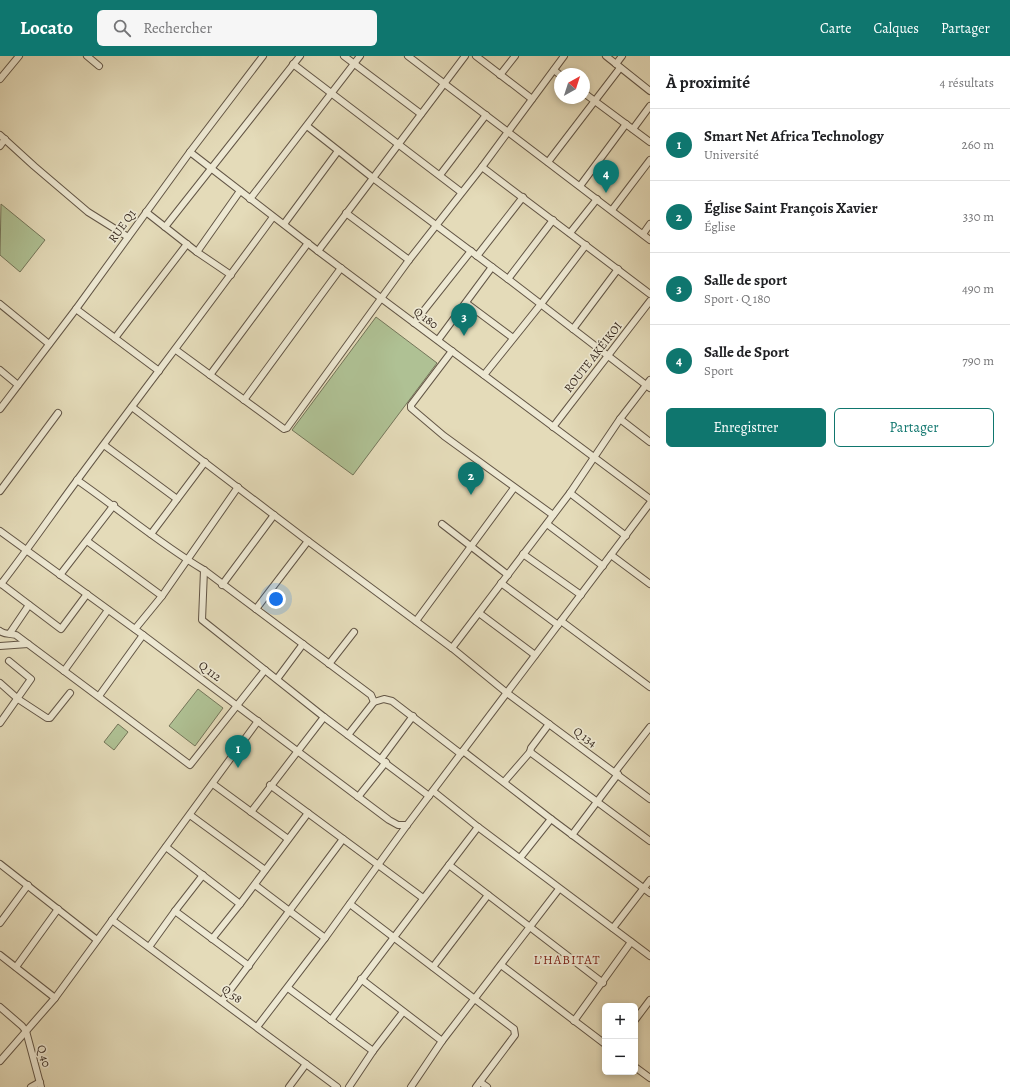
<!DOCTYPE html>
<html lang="fr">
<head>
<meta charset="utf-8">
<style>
  :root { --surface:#fff; --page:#f6f6f6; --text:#202124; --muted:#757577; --line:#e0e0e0; --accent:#0f766e }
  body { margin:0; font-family:Alegreya,serif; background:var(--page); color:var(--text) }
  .controls { position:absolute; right:12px; bottom:12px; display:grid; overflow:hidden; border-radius:6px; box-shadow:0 2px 6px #0003 }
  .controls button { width:36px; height:36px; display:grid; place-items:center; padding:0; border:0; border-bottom:1px solid var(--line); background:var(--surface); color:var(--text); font:20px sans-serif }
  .compass { position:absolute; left:554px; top:12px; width:36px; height:36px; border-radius:50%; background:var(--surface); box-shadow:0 2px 6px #0003; rotate:39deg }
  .you { position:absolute; left:276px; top:543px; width:14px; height:14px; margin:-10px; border:3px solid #fff; border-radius:50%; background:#1a73e8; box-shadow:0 0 0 6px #1a73e833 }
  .badge { display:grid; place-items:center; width:26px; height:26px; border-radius:50%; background:var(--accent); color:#fff; font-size:13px; font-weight:700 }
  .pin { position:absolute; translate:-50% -33px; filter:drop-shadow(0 1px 2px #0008) }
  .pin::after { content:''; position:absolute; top:21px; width:14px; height:12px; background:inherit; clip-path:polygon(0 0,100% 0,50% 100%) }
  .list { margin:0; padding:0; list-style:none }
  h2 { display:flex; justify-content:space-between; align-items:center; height:52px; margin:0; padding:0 16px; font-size:17px }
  h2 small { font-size:13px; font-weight:400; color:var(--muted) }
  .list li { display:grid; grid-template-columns:26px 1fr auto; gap:12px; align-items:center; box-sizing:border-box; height:72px; padding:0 16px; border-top:1px solid var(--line) }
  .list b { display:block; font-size:15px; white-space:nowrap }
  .list p { margin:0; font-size:13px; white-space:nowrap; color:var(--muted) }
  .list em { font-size:13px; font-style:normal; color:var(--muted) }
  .actions { display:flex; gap:8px; padding:12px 16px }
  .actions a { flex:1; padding:9px 0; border:1px solid var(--accent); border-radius:6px; text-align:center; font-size:14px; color:var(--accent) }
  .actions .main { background:var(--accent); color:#fff }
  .icon { flex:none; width:22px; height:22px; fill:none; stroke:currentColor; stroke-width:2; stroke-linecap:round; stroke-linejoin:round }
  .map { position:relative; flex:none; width:650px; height:1031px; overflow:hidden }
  header { display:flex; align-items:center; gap:24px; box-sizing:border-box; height:56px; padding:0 20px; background:var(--accent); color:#fff }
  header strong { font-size:19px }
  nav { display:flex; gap:22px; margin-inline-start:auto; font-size:14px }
  .search { width:280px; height:36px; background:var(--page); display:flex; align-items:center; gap:10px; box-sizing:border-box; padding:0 14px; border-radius:6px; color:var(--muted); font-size:15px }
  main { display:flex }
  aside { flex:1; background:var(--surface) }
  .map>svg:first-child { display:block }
</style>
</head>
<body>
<header>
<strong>Locato</strong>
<div class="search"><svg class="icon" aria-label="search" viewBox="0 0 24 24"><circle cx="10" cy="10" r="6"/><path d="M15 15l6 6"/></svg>Rechercher</div>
<nav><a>Carte</a><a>Calques</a><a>Partager</a></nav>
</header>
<main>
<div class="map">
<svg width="650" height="1031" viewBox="0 0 650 1031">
  <rect width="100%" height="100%" fill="#e4dbb9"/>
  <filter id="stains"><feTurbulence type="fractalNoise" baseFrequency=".005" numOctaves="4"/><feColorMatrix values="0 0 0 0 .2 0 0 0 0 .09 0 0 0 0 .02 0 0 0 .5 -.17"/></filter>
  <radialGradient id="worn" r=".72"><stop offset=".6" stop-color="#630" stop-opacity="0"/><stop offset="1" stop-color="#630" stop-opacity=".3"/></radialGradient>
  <g fill="#afc194" stroke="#74765a">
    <polygon points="1,148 45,184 20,216 0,199"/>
    <polygon points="376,261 437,307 353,419 292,374"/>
    <polygon points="198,633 223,652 195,690 169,670"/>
    <polygon points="118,668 128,676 114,694 104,686"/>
  </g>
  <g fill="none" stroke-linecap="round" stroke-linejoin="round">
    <g stroke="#635646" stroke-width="8">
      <g id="minor">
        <polyline points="87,0 99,10"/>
        <polyline points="344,0 421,58"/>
        <polyline points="408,0 650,184"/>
        <polyline points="476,0 532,43"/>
        <polyline points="606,0 650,35"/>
        <polyline points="293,8 461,136"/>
        <polyline points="616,8 622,0"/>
        <polyline points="554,14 560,19"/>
        <polyline points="500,19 515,0"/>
        <polyline points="0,23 19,0"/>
        <polyline points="584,37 650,86"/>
        <polyline points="307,70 373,122 508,223 650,332"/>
        <polyline points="633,73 650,50"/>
        <polyline points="0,79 34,110 88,156 128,181"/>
        <polyline points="0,90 5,83"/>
        <polyline points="190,96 318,195 650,443"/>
        <polyline points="548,106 620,12"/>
        <polyline points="482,111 650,238"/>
        <polyline points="440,119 486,59"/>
        <polyline points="580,130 626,68"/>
        <polyline points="250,143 360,0"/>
        <polyline points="612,154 650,104"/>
        <polyline points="146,156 197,196 231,219"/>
        <polyline points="346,157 409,204"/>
        <polyline points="284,168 338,95"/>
        <polyline points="165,171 300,0"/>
        <polyline points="570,177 597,143"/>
        <polyline points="643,178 650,168"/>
        <polyline points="318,195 465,0"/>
        <polyline points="197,196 240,135"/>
        <polyline points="477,200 523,141"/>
        <polyline points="508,223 553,164"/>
        <polyline points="466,247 513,282"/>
        <polyline points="0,248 49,288"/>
        <polyline points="76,253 159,315"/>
        <polyline points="414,267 471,195"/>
        <polyline points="573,273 618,213"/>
        <polyline points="115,282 187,188"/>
        <polyline points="438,284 492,211"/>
        <polyline points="176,294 284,373 287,372 409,204 482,111 564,0"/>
        <polyline points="452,295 411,349 411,352 444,380 553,459"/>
        <polyline points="0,314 18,329"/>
        <polyline points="210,319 308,187"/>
        <polyline points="484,319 541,248 586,189"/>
        <polyline points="244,344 341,212"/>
        <polyline points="132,351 308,485 452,592 507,637 650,743"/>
        <polyline points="0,353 76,253 190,96 263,0"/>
        <polyline points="620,363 650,386"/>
        <polyline points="553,371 650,245"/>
        <polyline points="104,389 177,443"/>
        <path d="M 77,424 C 119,453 160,488 204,514 L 371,639 L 374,646"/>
        <polyline points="0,435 58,357"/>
        <polyline points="570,437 626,480"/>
        <polyline points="442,468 508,519"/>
        <polyline points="547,468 603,510"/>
        <polyline points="0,475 143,579 389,764 398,769 407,769"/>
        <polyline points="151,478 205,406"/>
        <polyline points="87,485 162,540"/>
        <polyline points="523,498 581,539"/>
        <polyline points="611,499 650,528"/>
        <polyline points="204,514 202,564 324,661 429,740"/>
        <polyline points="60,519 114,449"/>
        <polyline points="0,527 61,573 87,538"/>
        <polyline points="501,527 558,569"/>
        <path d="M 1,528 C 28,493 52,458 78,423 C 143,335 209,249 273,161"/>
        <polyline points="222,529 274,459"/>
        <polyline points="256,553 308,485"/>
        <polyline points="479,557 535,599"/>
        <polyline points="416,565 514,432"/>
        <polyline points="561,565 650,631"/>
        <polyline points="135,573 162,540 238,431"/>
        <path d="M 0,575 C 5,579 10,577 16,579 L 190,709 L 265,614"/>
        <polyline points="10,577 29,549"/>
        <polyline points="0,590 28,588"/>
        <polyline points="452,592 570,437 620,363 650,324"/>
        <polyline points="329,608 354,576"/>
        <polyline points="64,615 108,554"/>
        <polyline points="277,623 303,588"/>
        <polyline points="0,627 18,643 47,662 50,662 70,637"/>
        <polyline points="99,640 143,579"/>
        <polyline points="0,667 31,623 9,605"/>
        <polyline points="348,679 374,646 384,643 392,645 461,698"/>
        <polyline points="463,695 551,763 650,837"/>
        <polyline points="530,696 650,785"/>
        <polyline points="381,703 413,660"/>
        <polyline points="615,716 650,671"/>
        <polyline points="504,726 530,696 531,692 549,668"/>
        <polyline points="213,728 288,783"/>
        <polyline points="270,729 423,842"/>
        <polyline points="433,735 478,771 650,900"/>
        <polyline points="358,741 386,706"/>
        <polyline points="251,756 324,661"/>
        <polyline points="190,759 265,814"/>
        <polyline points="572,779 618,718"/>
        <polyline points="166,791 240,848"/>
        <polyline points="520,802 551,763"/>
        <polyline points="0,808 97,884"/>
        <polyline points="449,809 603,927"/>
        <polyline points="255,829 325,882"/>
        <polyline points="350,848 514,973 515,979 476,1031"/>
        <polyline points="175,855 249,910"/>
        <polyline points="112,864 337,1031"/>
        <polyline points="0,867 28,829"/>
        <polyline points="613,872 650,824"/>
        <polyline points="212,883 240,848 308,757"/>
        <polyline points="149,891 175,855 203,819"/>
        <polyline points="0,899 55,942"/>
        <polyline points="501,909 605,988"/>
        <polyline points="16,911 58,853"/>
        <polyline points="433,911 488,839"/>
        <polyline points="361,923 442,985"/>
        <polyline points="288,932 373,995"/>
        <polyline points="222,945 343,783"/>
        <polyline points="0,951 22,970 26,975 41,1031"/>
        <polyline points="331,964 478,771"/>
        <polyline points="635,964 650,944"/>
        <polyline points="574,965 631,886"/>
        <polyline points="257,971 325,882 407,769 650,447"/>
        <polyline points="0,1005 55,942 258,665"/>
        <polyline points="635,1011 650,1022"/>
        <polyline points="480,1026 487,1031"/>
        <polyline points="31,1031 40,1026"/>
        <polyline points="289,1031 306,1008"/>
        <polyline points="349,1031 373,995 403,956"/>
        <polyline points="411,1031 442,985 559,833"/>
      </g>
    </g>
    <use href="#minor" stroke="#ede8d2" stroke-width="6"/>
  </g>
  <g text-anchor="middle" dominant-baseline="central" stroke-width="3.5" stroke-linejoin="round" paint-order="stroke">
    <g font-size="12" fill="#382a20" stroke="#ede8d2">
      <text transform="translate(122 170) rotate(-54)">RUE Q1</text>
      <text transform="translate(426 262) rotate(37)">Q 180</text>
      <text transform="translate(593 301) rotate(-52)">ROUTE AKÉIKOI</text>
      <text transform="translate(210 615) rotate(37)">Q 112</text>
      <text transform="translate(585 681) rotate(36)">Q 134</text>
      <text transform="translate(232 938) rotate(36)">Q 58</text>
      <text transform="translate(44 1000) rotate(74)">Q 40</text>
    </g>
    <g font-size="13" letter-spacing="1" fill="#7a1f14" stroke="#ede8d2">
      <text x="567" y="903">L’HABITAT</text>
    </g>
  </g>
  <rect width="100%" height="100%" filter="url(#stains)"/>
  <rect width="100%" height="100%" fill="url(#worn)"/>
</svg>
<div class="controls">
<button>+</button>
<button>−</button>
</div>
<svg class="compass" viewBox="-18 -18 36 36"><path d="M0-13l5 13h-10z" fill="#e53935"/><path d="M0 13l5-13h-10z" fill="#757577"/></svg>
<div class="you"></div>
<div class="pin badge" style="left:238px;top:712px">1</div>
<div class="pin badge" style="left:471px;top:439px">2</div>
<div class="pin badge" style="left:464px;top:280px">3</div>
<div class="pin badge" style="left:606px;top:137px">4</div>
</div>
<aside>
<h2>À proximité<small>4 résultats</small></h2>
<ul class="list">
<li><span class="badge">1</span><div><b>Smart Net Africa Technology</b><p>Université</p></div><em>260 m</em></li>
<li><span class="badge">2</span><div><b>Église Saint François Xavier</b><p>Église</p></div><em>330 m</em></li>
<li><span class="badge">3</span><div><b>Salle de sport</b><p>Sport · Q 180</p></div><em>490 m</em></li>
<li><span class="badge">4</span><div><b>Salle de Sport</b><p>Sport</p></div><em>790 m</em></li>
</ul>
<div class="actions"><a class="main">Enregistrer</a><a>Partager</a></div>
</aside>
</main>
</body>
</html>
